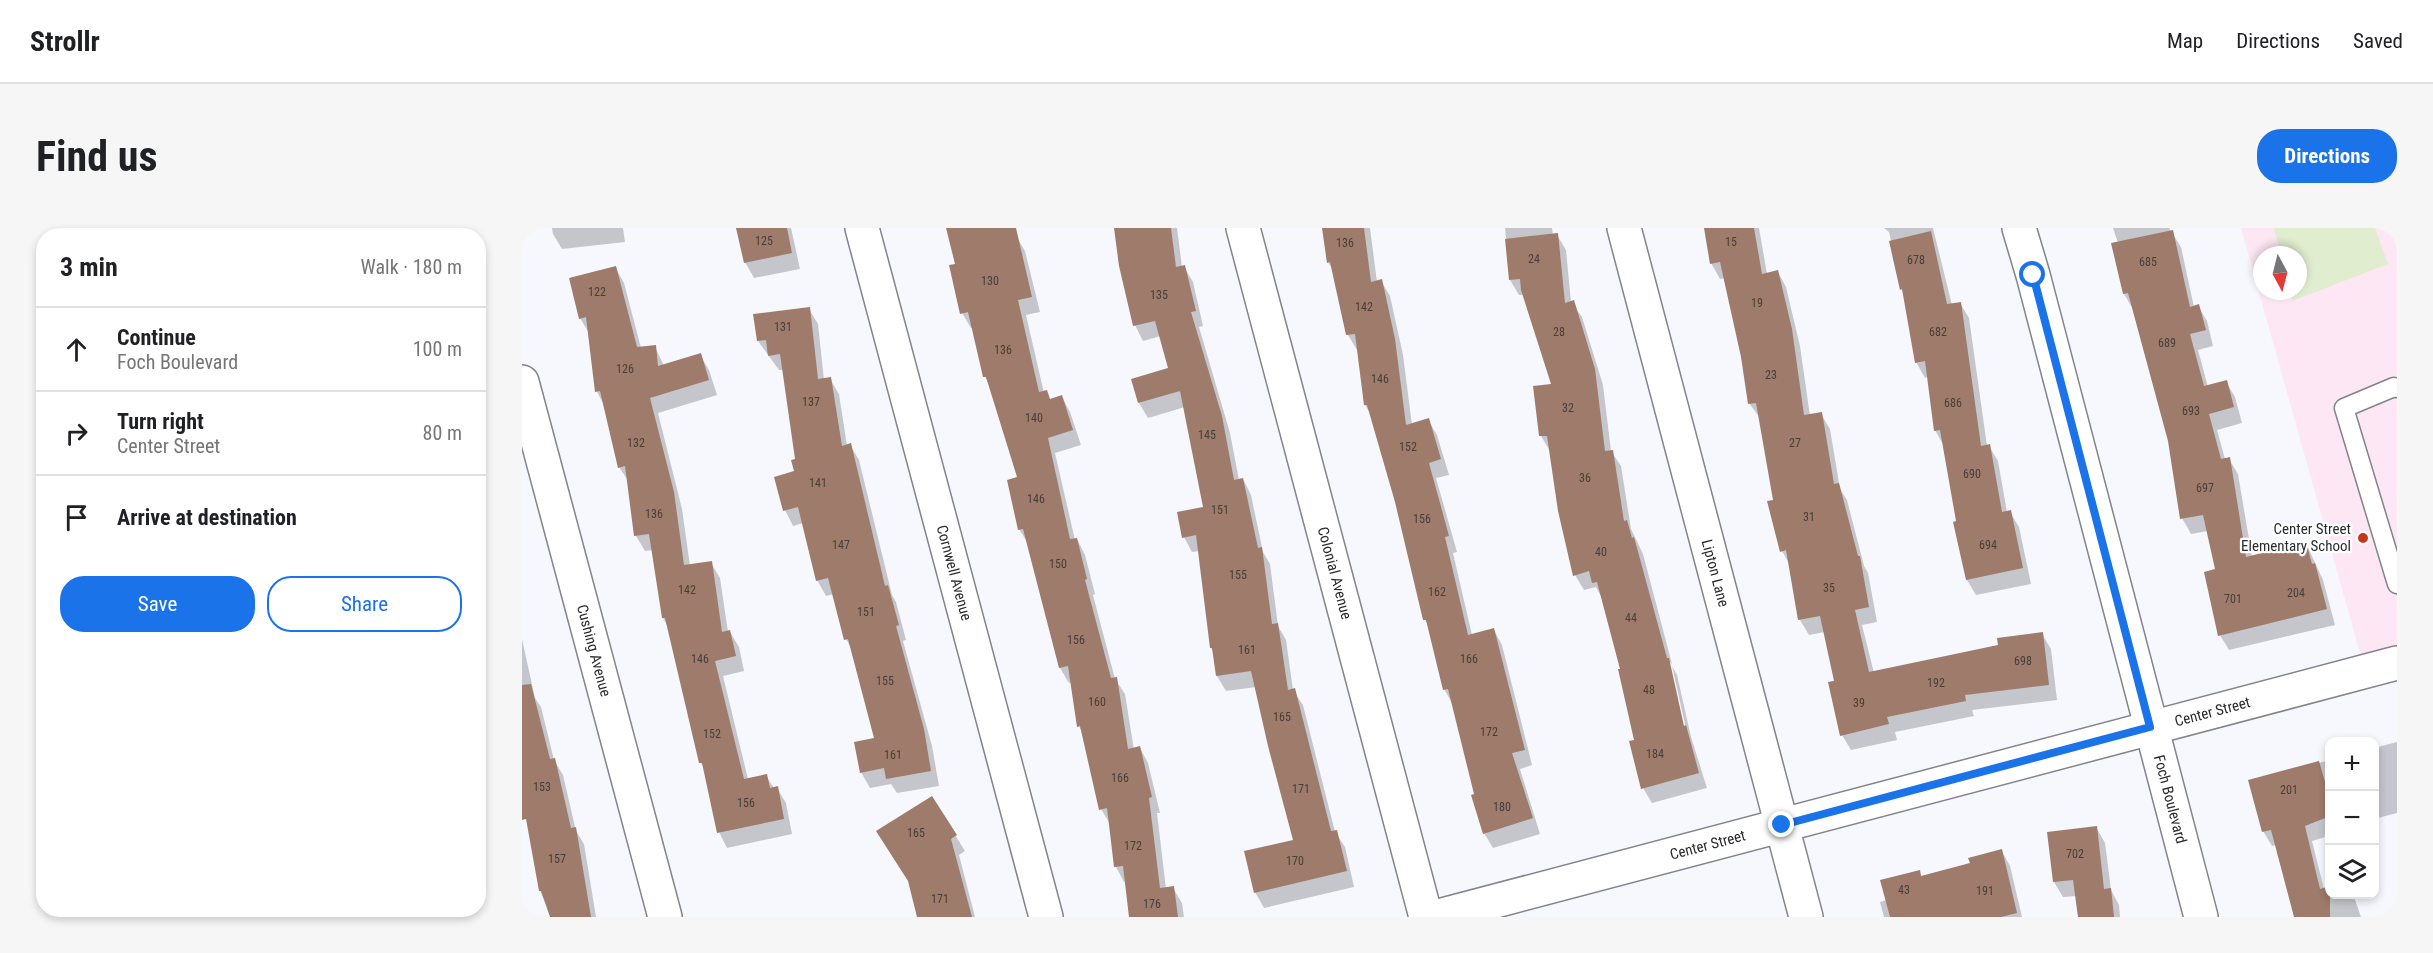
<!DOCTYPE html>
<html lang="en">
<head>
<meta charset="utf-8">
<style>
  :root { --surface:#fff; --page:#f6f6f6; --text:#202124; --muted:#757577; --line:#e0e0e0; --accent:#1a73e8 }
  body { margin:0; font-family:"Roboto Condensed",sans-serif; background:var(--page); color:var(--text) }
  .controls { position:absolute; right:18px; bottom:18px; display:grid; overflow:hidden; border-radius:12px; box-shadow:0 3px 9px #0003 }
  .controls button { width:54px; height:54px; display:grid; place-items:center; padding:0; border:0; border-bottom:2px solid var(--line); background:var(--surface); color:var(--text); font:30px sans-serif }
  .compass { position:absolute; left:1731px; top:18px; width:54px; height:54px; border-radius:50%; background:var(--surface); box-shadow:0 3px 9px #0003; rotate:173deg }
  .stop { position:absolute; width:18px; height:18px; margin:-14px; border:4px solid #1a73e8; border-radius:50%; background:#fff }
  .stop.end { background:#1a73e8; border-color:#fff; box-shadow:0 2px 6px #0008 }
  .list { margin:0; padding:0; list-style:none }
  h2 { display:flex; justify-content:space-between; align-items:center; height:78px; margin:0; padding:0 24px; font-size:26px }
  h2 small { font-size:20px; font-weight:400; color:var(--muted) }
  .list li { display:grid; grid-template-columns:39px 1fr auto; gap:18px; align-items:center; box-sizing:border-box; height:84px; padding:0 24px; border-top:2px solid var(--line) }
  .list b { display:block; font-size:22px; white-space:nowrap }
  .list p { margin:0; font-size:20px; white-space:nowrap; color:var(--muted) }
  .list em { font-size:20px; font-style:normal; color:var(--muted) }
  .actions { display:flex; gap:12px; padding:18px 24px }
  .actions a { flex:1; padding:14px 0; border:2px solid var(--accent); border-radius:24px; text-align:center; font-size:21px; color:var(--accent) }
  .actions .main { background:var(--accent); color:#fff }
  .icon { flex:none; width:33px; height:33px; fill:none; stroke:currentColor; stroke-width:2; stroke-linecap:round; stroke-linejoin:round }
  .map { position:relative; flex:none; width:1875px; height:689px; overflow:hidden; border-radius:24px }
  header { display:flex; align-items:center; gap:36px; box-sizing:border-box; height:84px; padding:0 30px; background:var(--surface); border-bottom:2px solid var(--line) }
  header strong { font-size:28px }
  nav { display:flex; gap:33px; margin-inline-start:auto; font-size:21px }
  .intro { display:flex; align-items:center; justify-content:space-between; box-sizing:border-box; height:144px; padding:0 36px }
  h1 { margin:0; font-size:42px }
  .button { padding:15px 27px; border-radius:24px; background:var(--accent); color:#fff; font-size:21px; font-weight:700 }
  main { display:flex; gap:36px; padding:0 36px }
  aside { flex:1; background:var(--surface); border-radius:24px; box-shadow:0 3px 9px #0003 }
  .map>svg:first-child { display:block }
</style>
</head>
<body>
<header>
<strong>Strollr</strong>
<nav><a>Map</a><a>Directions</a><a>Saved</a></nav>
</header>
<div class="intro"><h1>Find us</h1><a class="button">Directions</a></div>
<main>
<aside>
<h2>3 min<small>Walk · 180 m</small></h2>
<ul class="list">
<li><svg class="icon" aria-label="ahead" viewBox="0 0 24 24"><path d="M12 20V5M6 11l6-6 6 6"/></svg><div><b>Continue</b><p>Foch Boulevard</p></div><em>100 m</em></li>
<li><svg class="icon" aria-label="right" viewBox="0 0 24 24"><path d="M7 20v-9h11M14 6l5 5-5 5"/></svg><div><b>Turn right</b><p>Center Street</p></div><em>80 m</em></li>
<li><svg class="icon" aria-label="arrive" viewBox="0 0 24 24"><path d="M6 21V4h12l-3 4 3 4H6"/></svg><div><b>Arrive at destination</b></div></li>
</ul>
<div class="actions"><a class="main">Save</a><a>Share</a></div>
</aside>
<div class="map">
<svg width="1875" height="689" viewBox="0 0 1875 689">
  <rect width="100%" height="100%" fill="#f6f8fe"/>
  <path fill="#fde7f4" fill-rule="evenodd" d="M 1719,0 L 1875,0 L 1875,435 L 1843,443 ZM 1740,27 L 1776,27 L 1776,63 L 1740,63 Z"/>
  <polygon fill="#e0edce" points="1752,0 1853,0 1866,36 1770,73 1768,63 1776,63 1776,27 1759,27"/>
  <g fill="#0003">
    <polygon points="30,0 101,0 103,14 40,21 31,6"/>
    <polygon points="216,0 269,0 278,41 232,50 223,34"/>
    <polygon points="426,0 475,0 494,8 503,23 518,84 504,87 522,165 529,172 540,169 548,184 559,217 533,225 553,312 555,311 563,327 573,366 571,367 593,451 603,466 612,522 618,520 626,535 638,585 635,585 644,661 651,660 660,675 662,689 609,689 605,654 602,654 594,639 588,596 579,581 562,507 557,498 550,454 547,455 538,440 507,317 497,301 497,250 470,161 463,149 452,100 449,100 440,85 435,37"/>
    <polygon points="594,0 655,0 660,39 662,39 671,54 681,98 677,99 708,205 717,252 721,251 729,267 741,324 748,336 756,398 764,412 771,462 781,477 813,604 823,619 832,659 742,680 733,664 773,613 734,459 704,463 695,448 692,425 689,420 677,323 670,324 662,309 682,280 663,179 626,190 617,175 648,141 639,108 621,113 613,97"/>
    <polygon points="802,0 848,0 855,54 859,53 868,68 881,127 890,197 906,192 915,207 927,247 914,250 935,324 931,325 950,407 972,402 980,417 1010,537 998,541 1018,606 971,620 962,605 931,477 922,461 907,399 903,392 875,274 849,187 843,177 837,122 835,122 826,107 812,44 806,34"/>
    <polygon points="983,0 1030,0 1031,7 1035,7 1044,22 1049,74 1060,89 1081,157 1089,223 1099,238 1109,301 1121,326 1150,436 1146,432 1162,506 1165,505 1150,438 1155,447 1169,509 1185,560 1130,575 1121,560 1100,442 1080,370 1074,359 1062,362 1053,347 1028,223 1019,208 1013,160 1031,158 1002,67 997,67 988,52"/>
    <polygon points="1183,0 1237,0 1245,46 1256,44 1264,59 1278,118 1288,188 1299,186 1308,201 1318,261 1325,272 1342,338 1346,345 1355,394 1340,397 1352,445 1478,418 1520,406 1529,421 1535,472 1450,482 1452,488 1373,504 1375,512 1329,522 1320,507 1314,454 1303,404 1287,407 1278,392 1268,337 1260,323 1238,190 1227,175 1221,128 1203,50 1198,51 1189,35"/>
    <polygon points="1362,0 1411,0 1430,77 1438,75 1447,90 1465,218 1467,218 1476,233 1485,284 1488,284 1497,299 1509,356 1454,367 1445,352 1422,218 1413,202 1406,149 1403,150 1394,134 1383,67 1379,61 1367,4"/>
    <polygon points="1591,0 1647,0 1659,19 1672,79 1676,78 1685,93 1691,118 1676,122 1686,159 1704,154 1713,169 1720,195 1695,202 1703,231 1707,231 1716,246 1730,329 1784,315 1801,352 1813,397 1707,422 1698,407 1695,342 1686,303 1669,306 1660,290 1647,213 1611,81 1602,66 1596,15"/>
    <polygon points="93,39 102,55 119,120 133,119 142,138 178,127 187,142 195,167 136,185 160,281 168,338 189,335 198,350 206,404 208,404 217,419 222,443 201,448 226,551 244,548 252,560 255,560 264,575 270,606 205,620 197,604 184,544 179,535 146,399 141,390 131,322 123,323 114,308 107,254 97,239 82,177 75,164 68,107 58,90"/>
    <polygon points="287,81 296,96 302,152 308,151 317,166 325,218 328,217 337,232 370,367 374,374 384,412 381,413 410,518 417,558 375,565 369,556 348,560 339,544 354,511 332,425 324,411 312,366 304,368 295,352 281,295 271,298 263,282 275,232 261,142 257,142 236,113"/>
    <polygon points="0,411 13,470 19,479 32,532 41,547 54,603 62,616 74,689 30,689 18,663 7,597 0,576"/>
    <polygon points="1875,514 1875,585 1852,591 1852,520"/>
    <polygon points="1808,532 1808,605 1802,607 1803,609 1790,613 1802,661 1808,666 1831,666 1839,689 1773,689 1754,617 1750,618 1741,603 1728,553"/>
    <polygon points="410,570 443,623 437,627 453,689 397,689 388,655"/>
    <polygon points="1574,599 1583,615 1589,662 1597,677 1598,689 1557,689 1555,668 1541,669 1532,654 1526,605"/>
    <polygon points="1479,622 1488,638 1500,689 1362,689 1358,674 1365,672 1397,644 1400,649 1450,636"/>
  </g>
  <g fill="#9e7b6a">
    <polygon points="214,0 265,0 270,25 222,35"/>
    <polygon points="424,0 494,0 510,69 496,72 517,164 525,162 528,171 540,167 551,202 526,210 548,311 555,310 565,351 563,352 589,450 595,449 606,521 618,518 630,569 627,570 638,660 652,658 656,689 607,689 601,638 592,639 585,580 577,582 558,498 555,499 546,438 537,440 501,301 496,302 485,252 495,249 464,149 461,149 446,84 438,86 427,37 433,36"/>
    <polygon points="592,0 649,0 654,39 663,37 674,83 669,84 700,188 712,252 721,250 736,320 740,319 750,396 756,395 766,462 773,460 809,603 815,602 825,643 732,665 722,623 771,612 746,518 729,443 694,448 690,420 688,420 674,307 660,310 655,284 681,279 658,163 616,175 609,151 646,140 633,93 611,98 597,38"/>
    <polygon points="800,0 842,0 849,54 860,51 873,111 884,197 907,190 919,231 907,235 927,308 923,309 946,407 972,400 1003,522 990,525 1011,590 961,606 949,567 952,566 926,461 921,462 904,392 901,392 873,274 845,177 842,177 833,106 824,107 808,34 805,35"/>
    <polygon points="1182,0 1232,0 1240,46 1256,42 1270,101 1282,187 1300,184 1312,256 1317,255 1336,328 1338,328 1347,379 1333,382 1347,444 1476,417 1475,410 1521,404 1527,457 1443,467 1444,473 1365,489 1367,496 1318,508 1306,454 1312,453 1298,388 1276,392 1264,322 1258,324 1245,273 1251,272 1234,175 1226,176 1219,129 1198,34 1188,36"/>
    <polygon points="1651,2 1668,79 1677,76 1684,102 1668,106 1682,158 1705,152 1712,179 1687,186 1699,231 1708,229 1724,329 1784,314 1790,336 1793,335 1805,381 1696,408 1682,344 1693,341 1681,287 1658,291 1646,213 1606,65 1601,66 1589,15"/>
    <polygon points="1409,3 1425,76 1439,74 1459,218 1468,216 1480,284 1489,282 1501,340 1444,352 1431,294 1434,293 1418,202 1412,203 1403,133 1393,135 1380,61 1378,62 1367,13"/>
    <polygon points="1036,5 1043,75 1052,72 1073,141 1083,223 1091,222 1102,293 1105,292 1110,310 1112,309 1145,430 1147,430 1162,498 1164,497 1177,545 1119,561 1107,513 1112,512 1096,441 1098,441 1075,354 1070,355 1067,343 1051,348 1036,283 1025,208 1017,208 1011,158 1029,156 999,62 998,51 987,52 983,11"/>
    <polygon points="94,38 115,119 134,117 136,138 179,125 187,152 128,170 152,264 162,337 190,333 200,404 208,402 214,428 193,433 222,551 245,546 248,560 256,558 262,591 195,605 180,535 177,535 143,390 140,390 127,306 112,308 103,238 96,240 78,163 73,164 64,89 57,91 47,50"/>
    <polygon points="288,79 296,151 309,149 320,218 329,215 363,358 366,357 377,397 374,398 402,501 409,543 364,551 362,540 338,545 332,514 352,510 326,411 322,412 306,350 294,353 276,279 261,283 252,249 272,243 269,232 273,231 258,126 246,128 244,112 235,113 231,86"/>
    <polygon points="9,456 28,531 33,530 49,600 54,599 69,689 28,689 19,663 17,663 4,591 0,592 0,457"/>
    <polygon points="1797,533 1808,571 1808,588 1783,598 1798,661 1808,658 1808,689 1772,689 1749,602 1740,604 1726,552"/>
    <polygon points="410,568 435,607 429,611 450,689 395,689 386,653 354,603"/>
    <polygon points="1575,598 1582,661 1589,660 1592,689 1556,689 1551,652 1531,654 1525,604"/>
    <polygon points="1480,621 1495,685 1479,689 1368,689 1358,652 1398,642 1399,648 1448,635 1446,630"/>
  </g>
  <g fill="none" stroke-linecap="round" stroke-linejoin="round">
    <g stroke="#828489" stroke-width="21">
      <polyline id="service" points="1875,160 1872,159 1822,180 1875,356"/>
    </g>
    <g stroke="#828489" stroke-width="36">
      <g id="minor">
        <path id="s1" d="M 340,0 L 524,689"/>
        <path id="s2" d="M 721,0 L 904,689"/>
        <path id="s3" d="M 1102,0 L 1284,689"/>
        <path id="s4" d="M 1497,0 L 1511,47 L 1679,689"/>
        <path id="s5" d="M 0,154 L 143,689"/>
        <path id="s6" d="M 913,689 L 1875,435"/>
      </g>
    </g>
    <use href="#service" stroke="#fff" stroke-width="18"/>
    <use href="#minor" stroke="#fff" stroke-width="33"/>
  </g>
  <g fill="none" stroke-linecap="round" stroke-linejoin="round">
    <polyline stroke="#1a73e8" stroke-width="8" points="1260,597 1628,499 1511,47"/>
  </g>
  <circle fill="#c3381b" stroke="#fff" stroke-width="2" cx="1841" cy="310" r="6"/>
  <g text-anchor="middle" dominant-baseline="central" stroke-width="4.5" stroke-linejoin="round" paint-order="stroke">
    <g font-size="12" fill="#473f3c">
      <text x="242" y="13">125</text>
      <text x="1209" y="14">15</text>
      <text x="823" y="15">136</text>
      <text x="1012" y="31">24</text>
      <text x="1394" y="32">678</text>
      <text x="1626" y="34">685</text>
      <text x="468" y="53">130</text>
      <text x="75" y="64">122</text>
      <text x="637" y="67">135</text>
      <text x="1235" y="75">19</text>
      <text x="842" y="79">142</text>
      <text x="261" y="99">131</text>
      <text x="1037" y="104">28</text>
      <text x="1416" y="104">682</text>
      <text x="1645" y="115">689</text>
      <text x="481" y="122">136</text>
      <text x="103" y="141">126</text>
      <text x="1249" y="147">23</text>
      <text x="858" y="151">146</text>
      <text x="289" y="174">137</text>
      <text x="1431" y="175">686</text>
      <text x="1046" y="180">32</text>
      <text x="1669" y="183">693</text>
      <text x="512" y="190">140</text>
      <text x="685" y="207">145</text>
      <text x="114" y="215">132</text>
      <text x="1273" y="215">27</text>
      <text x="886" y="219">152</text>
      <text x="1450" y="246">690</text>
      <text x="1063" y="250">36</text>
      <text x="296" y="255">141</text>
      <text x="1683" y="260">697</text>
      <text x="514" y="271">146</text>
      <text x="698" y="282">151</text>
      <text x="132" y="286">136</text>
      <text x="1287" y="289">31</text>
      <text x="900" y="291">156</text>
      <text x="319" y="317">147</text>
      <text x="1466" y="317">694</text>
      <text x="1079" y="324">40</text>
      <text x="536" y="336">150</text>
      <text x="716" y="347">155</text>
      <text x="1307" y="360">35</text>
      <text x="165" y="362">142</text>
      <text x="915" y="364">162</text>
      <text x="1774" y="365">204</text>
      <text x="1711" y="371">701</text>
      <text x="344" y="384">151</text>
      <text x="1109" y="390">44</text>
      <text x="554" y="412">156</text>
      <text x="725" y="422">161</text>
      <text x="178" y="431">146</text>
      <text x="947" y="431">166</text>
      <text x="1501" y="433">698</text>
      <text x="363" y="453">155</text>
      <text x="1414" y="455">192</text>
      <text x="1127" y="462">48</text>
      <text x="575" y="474">160</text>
      <text x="1337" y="475">39</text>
      <text x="760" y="489">165</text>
      <text x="967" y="504">172</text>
      <text x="190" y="506">152</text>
      <text x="1133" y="526">184</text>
      <text x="371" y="527">161</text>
      <text x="598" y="550">166</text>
      <text x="20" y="559">153</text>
      <text x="779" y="561">171</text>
      <text x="1767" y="562">201</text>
      <text x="224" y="575">156</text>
      <text x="980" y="579">180</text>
      <text x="394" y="605">165</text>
      <text x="611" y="618">172</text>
      <text x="1553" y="626">702</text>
      <text x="35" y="631">157</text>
      <text x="773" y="633">170</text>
      <text x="1382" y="662">43</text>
      <text x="1463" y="663">191</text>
      <text x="418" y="671">171</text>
      <text x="630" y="676">176</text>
    </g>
    <g font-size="15" fill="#2a2b2d" stroke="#fff" text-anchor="end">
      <text x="1829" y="301">Center Street<tspan x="1829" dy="17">Elementary School</tspan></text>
    </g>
    <g font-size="15" fill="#2a2b2d" stroke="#fff">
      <text stroke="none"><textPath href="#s1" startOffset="357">Cornwell Avenue</textPath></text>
      <text stroke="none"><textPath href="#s2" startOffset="357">Colonial Avenue</textPath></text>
      <text stroke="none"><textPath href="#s3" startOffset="357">Lipton Lane</textPath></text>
      <text stroke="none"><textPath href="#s5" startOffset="278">Cushing Avenue</textPath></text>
      <text stroke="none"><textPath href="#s6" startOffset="804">Center Street</textPath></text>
      <text stroke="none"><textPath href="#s4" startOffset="591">Foch Boulevard</textPath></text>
      <text stroke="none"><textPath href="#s6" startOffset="282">Center Street</textPath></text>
    </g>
  </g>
</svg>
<div class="controls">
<button>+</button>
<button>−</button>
<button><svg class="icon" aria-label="layers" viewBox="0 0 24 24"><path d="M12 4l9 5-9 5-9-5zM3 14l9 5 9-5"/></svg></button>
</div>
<svg class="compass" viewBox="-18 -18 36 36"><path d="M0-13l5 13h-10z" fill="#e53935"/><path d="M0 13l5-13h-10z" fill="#757577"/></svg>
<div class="stop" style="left:1511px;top:47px"></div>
<div class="stop end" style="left:1260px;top:597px"></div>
</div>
</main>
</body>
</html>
